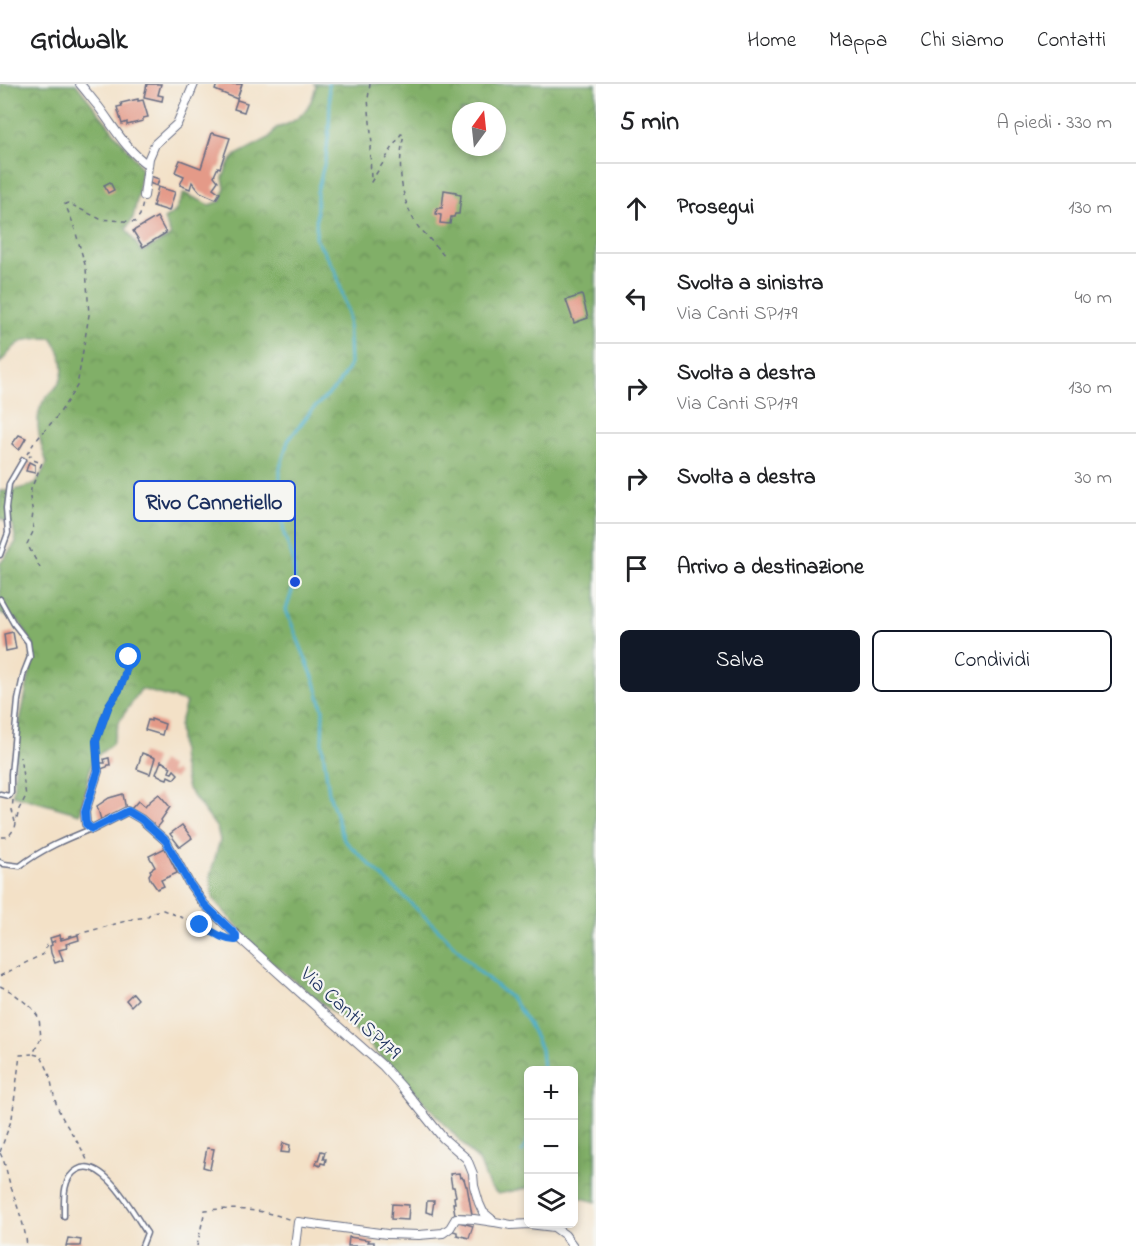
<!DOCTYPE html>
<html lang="it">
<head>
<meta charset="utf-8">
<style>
  :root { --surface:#fff; --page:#f2f2f2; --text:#202124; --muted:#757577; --line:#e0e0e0; --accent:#111827 }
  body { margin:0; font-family:"Indie Flower",sans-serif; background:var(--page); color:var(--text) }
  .controls { position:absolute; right:18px; bottom:18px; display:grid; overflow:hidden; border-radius:9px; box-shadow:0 3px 9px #0003 }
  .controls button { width:54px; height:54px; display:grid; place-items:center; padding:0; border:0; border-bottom:2px solid var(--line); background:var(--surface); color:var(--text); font:30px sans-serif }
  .compass { position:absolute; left:452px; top:18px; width:54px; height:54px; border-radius:50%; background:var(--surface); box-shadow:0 3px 9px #0003; rotate:15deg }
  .stop { position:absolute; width:18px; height:18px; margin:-14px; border:4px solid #1a73e8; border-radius:50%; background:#fff }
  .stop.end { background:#1a73e8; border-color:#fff; box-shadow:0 2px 6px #0008 }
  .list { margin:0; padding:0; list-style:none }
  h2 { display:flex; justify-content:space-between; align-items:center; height:78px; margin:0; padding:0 24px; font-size:26px }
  h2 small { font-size:20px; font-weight:400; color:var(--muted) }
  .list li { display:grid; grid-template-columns:39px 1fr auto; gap:18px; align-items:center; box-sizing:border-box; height:90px; padding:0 24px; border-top:2px solid var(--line) }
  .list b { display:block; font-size:22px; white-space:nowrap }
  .list p { margin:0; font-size:20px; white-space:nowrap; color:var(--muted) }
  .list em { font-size:20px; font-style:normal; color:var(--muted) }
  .actions { display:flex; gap:12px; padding:18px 24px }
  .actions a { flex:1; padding:14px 0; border:2px solid var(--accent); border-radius:9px; text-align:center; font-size:21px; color:var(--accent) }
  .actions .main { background:var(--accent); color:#fff }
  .icon { flex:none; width:33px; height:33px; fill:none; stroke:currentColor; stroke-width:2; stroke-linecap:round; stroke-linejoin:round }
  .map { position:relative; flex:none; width:596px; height:1162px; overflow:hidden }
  header { display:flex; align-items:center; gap:36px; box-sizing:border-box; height:84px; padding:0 30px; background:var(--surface); border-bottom:2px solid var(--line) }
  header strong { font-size:28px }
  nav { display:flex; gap:33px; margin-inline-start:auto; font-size:21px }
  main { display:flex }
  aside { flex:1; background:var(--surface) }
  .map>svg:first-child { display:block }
</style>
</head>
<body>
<header>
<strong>Gridwalk</strong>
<nav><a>Home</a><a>Mappa</a><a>Chi siamo</a><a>Contatti</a></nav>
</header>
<main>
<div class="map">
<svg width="596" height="1162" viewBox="0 0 596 1162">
  <defs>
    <pattern id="forest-crowns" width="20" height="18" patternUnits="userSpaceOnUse" patternTransform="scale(1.5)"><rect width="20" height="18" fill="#81af68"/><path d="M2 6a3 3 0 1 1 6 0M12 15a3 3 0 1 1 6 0" fill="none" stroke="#698f59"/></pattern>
  </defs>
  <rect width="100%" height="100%" fill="#f6f6f2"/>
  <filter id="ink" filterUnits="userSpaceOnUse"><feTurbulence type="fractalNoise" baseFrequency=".0167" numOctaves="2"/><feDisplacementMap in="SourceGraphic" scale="12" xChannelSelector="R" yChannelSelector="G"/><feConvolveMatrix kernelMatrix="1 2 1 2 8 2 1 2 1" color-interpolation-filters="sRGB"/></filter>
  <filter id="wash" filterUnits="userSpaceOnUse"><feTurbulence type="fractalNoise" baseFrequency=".008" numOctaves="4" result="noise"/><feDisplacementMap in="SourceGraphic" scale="24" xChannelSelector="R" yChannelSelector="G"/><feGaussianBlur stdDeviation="1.35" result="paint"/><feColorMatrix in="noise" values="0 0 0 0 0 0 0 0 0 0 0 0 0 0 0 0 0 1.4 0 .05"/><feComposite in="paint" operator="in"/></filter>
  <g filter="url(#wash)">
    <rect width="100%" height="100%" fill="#f3e1c7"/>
    <path fill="url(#forest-crowns)" stroke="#4e6f63" stroke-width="1.5" fill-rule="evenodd" d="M 0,0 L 76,0 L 136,76 L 141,85 L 138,111 L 133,134 L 126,145 L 142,168 L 171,152 L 164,135 L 175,128 L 184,109 L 210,121 L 221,117 L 225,104 L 223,94 L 228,81 L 236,71 L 269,54 L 276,44 C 298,39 311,25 316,2 L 314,0 L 596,0 L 596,1118 L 577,1113 L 574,1104 L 574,986 L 528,986 L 528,1104 L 498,1110 L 489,1102 L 480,1079 L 423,1016 L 354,945 L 264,872 L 213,815 L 210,792 L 220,756 L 217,744 L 188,705 L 182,680 L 179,642 L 186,618 L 141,605 L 120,636 L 112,660 L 92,676 L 80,730 L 13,711 L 18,648 L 30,588 L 33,560 L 19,537 L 0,529 L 0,480 L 16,458 L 13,441 L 0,434 L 0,407 L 11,407 L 36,400 L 47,379 C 41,362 33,337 42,320 C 45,313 53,308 57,302 C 68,287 61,268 52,254 C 20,254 21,255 0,279 ZM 461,27 L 497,27 L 497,63 L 461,63 Z"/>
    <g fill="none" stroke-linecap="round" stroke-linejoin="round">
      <g stroke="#4baeca" stroke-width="3">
        <polyline points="328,0 330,19 329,46 326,73 317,108 316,155 336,188 348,229 350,281 337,302 311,327 288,357 280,384 280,416 284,450 293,475 295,498 286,526 315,598 323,626 322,659 329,709 344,756 443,850 476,885 512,915 529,940 541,965 543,986"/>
        <polyline points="522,1068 528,1056"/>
      </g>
    </g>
    <g id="blocks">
      <g fill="#e49a88">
        <polygon points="147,0 161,0 158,11 163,12 162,17 144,13"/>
        <polygon points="217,0 242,0 237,15 215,6"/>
        <polygon points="138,15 138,17 143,16 148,33 143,34 143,37 127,41 127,38 122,40 117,23 122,22 121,19"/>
        <polygon points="237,16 247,19 244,28 234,25"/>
        <polygon points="212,49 230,54 220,84 218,83 214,92 218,97 213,104 220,109 216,115 200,108 192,98 190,105 180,101 184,92 175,88 180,76 201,84"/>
        <polygon points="150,92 159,95 157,102 149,99"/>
        <polygon points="110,98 114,106 108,109 104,101"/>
        <polygon points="158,103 175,108 169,127 153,122"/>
        <polygon points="444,106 456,108 456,110 461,111 459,130 455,130 454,133 451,133 450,140 440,139 441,131 436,130 437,124 442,124"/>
        <polygon points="157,133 166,149 143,163 133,147"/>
        <polygon points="582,211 588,234 574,239 566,216"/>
        <polygon points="19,351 26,354 19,366 12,360"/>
        <polygon points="29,378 35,381 35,389 26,387"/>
        <polygon points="13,548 16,565 6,567 4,550"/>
        <polygon points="151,635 165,640 162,651 145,646 148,636 151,637"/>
        <polygon points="142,669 155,674 150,690 137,685"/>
        <polygon points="109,674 110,681 108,681 107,683 101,685 100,679 105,679 104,675"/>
        <polygon points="161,677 171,683 169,688 172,689 174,686 178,690 174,695 168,692 167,695 164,694 156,690"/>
        <polygon points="123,710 126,726 114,729 101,736 97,722 109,714"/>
        <polygon points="159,710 170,723 161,736 162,738 156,745 131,725 138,717 145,723 149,718"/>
        <polygon points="182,741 192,754 180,763 170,750"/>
        <polygon points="165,764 177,789 161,796 164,802 157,805 150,795 149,791 151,788 150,786 155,783 149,772"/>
        <polygon points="60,851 61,856 78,851 79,856 66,860 67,864 59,866 63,876 55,879 51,869 50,862 52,861 50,854"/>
        <polygon points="133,909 138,915 131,922 126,916"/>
        <polygon points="283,1059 290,1061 289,1069 281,1068"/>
        <polygon points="207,1064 214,1065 210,1085 203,1083"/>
        <polygon points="321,1067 325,1068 323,1075 326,1075 325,1080 321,1079 320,1082 316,1080 317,1076 318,1076"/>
        <polygon points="459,1089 460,1094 462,1093 463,1095 464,1095 466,1102 467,1102 472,1131 466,1132 465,1130 455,1130 453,1119 455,1119 454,1113 456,1112 454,1103 452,1103 450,1090"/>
        <polygon points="427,1117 434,1117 432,1130 426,1128"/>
        <polygon points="392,1120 409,1121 408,1136 391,1135"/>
        <polygon points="456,1137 473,1142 469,1154 457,1151 457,1148 453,1147"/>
        <polygon points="349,1153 369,1156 368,1158 374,1158 374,1162 348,1162"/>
        <polygon points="68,1154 81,1156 80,1162 66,1162"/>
      </g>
    </g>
  </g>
  <g filter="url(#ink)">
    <use href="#blocks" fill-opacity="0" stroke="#676d83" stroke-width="1.5"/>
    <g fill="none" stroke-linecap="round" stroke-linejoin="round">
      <g stroke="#676d83" stroke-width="7">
        <g id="lane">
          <polyline points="0,471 8,449 6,424 9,400 23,376"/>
          <polyline points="0,515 14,540 28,558 30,573 24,588 18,616 11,690 11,709 9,712 0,710"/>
          <polyline points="98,686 96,657 109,621 119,606 124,594 129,573"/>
          <path d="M 0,778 L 4,780 L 20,782 C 42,765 66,755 91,745"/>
          <path d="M 64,1132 C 64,1117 62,1094 77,1086 C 103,1070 135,1132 147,1149 L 142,1162"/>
        </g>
      </g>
      <g stroke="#676d83" stroke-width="10">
        <g id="street">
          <path d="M 80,0 C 86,7 92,15 98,22 C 114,43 126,66 148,81"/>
          <polyline points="144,112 149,74 155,60 177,40 194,0"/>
          <polyline points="98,687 85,728 86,740 92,745 127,727 141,735 166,757 189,799 204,820 233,848 304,912 383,982 402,1003 443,1054 467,1075 473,1090 474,1102 479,1119 483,1128 495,1138 511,1141 529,1140 554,1143 565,1151 573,1162"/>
          <polyline points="295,1162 298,1138 387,1150 419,1151 443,1149 450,1144 456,1134 474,1135 494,1138"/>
        </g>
      </g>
      <g stroke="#676d83" stroke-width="1.5" stroke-dasharray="4.5 4.5" stroke-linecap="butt">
        <path d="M 370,0 L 368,15 L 372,61 L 370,63 L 371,98 L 401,50 L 404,51 C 397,81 400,115 417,141 C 419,145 424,148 427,152 C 433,159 439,166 445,173"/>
        <polyline points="27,370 34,359 59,330 77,302 89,231 86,184 73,139 65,120 68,119 100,135 135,138 140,131 143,119"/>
        <polyline points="29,373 31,371 33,376 42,379 31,405 30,414 33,429 32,436 34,446 27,460 40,484"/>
        <polyline points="13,716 12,726 15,738"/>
        <polyline points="2,753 8,753 15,744 19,725 26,712 20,673"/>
        <polyline points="0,892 43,870 48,860 61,854 90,847 133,835 147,833 152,828 163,826 213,846 230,856"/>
        <path d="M 0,902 L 12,908 L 32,924 L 39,934 L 41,954 L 33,970 L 41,972 C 43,977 47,983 49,989 C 52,999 53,1011 57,1022 C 64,1041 79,1057 87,1076"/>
        <polyline points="0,1068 12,1034 20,971 32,970"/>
        <path d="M 0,1069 C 7,1082 7,1093 12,1106 C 18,1125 25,1142 27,1162"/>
        <path d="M 197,1162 L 205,1126 C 236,1124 261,1125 291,1136"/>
      </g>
      <use href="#lane" stroke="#fff" stroke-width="4"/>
      <use href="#street" stroke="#fff" stroke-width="8"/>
    </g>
  </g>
  <g fill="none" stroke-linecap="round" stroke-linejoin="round" filter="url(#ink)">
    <path stroke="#1a73e8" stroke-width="8" d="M 129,573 L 124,594 L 119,606 L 109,621 L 96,657 L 98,687 L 85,728 L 86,740 L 92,745 L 128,727 L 141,735 L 166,757 L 189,799 L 204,820 L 236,851 L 236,856 C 224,857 211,846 200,841"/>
  </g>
  <g text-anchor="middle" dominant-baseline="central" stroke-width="4.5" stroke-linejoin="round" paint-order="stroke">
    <g font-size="21" fill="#1b2f5e" stroke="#f6f6f2">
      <text transform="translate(350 930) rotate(42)">Via Canti SP179</text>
    </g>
  </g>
  <path fill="none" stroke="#1d4ed8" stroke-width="2" d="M295 498L295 417"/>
  <circle fill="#1d4ed8" stroke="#f6f6f2" stroke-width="2" cx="295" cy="498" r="6"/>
  <rect fill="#f6f6f2" stroke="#1d4ed8" stroke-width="2" x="134" y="397" width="161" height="40" rx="6"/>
  <g font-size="22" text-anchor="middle" font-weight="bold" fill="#1b2f5e">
    <text x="214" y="425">Rivo Cannetiello</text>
  </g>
</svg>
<div class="controls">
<button>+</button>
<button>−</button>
<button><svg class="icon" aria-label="layers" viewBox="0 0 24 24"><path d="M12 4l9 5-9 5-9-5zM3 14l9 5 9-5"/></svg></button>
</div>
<svg class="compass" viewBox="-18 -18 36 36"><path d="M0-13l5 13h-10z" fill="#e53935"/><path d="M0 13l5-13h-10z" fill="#757577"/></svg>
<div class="stop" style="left:129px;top:573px"></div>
<div class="stop end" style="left:200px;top:841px"></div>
</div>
<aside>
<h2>5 min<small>A piedi · 330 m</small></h2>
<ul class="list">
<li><svg class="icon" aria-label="ahead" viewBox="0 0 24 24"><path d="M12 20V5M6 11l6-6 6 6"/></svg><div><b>Prosegui</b></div><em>130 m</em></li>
<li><svg class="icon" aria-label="left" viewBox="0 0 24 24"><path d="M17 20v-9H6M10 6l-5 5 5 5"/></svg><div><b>Svolta a sinistra</b><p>Via Canti SP179</p></div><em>40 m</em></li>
<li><svg class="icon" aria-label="right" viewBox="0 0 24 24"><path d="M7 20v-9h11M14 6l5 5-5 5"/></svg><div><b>Svolta a destra</b><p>Via Canti SP179</p></div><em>130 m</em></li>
<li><svg class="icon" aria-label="right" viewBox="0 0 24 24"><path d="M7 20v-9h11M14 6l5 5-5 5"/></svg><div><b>Svolta a destra</b></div><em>30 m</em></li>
<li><svg class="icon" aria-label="arrive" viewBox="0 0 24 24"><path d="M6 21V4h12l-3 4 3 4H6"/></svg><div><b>Arrivo a destinazione</b></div></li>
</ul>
<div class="actions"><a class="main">Salva</a><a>Condividi</a></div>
</aside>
</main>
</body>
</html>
